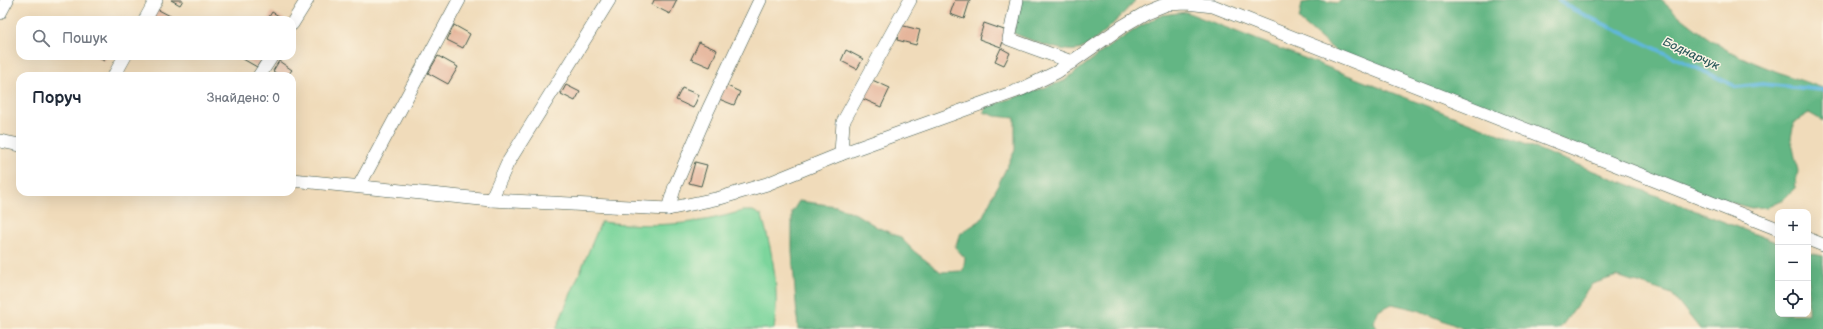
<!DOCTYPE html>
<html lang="uk">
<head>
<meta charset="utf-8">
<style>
  :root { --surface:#fff; --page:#f6f6f7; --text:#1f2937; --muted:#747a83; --line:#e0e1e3 }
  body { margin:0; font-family:"Balsamiq Sans",sans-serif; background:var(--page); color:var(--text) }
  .controls { position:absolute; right:12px; bottom:12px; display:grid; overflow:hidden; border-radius:8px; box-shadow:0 4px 16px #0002 }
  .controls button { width:36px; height:36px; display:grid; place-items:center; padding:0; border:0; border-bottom:1px solid var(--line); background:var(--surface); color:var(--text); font:20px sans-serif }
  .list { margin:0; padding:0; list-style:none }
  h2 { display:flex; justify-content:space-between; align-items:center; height:52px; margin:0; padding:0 16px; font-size:17px }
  h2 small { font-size:13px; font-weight:400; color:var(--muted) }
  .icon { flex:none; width:22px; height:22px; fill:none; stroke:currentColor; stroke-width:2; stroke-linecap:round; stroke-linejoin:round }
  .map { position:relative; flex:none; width:1823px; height:329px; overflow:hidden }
  .search { position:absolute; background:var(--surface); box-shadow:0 4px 16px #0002; left:16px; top:16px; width:280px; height:44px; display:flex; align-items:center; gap:10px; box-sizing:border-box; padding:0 14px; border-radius:12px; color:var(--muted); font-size:15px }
  .panel { position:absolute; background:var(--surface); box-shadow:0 4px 16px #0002; left:16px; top:72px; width:280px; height:124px; border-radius:12px }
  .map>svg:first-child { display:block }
</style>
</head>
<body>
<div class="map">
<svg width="1823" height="329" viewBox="0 0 1823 329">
  <rect width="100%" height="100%" fill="#fcf5e5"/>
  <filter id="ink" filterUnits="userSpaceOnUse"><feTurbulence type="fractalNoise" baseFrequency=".025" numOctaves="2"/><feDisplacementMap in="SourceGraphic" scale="8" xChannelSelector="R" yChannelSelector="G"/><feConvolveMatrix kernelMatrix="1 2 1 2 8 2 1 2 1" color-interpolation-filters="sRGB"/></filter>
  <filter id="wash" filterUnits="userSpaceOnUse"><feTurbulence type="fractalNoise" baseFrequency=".012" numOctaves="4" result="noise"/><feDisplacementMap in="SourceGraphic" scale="16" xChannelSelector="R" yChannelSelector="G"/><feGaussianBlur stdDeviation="0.9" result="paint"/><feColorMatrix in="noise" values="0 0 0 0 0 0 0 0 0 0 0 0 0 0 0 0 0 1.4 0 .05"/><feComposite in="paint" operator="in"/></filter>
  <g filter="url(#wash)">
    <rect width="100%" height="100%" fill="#f0dbba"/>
    <path fill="#7bd59c" stroke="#4d8968" d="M 742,211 L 753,211 L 762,216 C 773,254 780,290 774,329 L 556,329 L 601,222 C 650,227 694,226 742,211 Z"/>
    <g fill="#64b684" stroke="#427a5c">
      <path d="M 1020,0 L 1136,0 C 1121,15 1100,40 1081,49 C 1065,55 1028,39 1013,33 Z"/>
      <path d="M 1318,0 L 1337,3 L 1342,0 L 1661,0 C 1678,16 1709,40 1729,51 C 1759,66 1791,77 1823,88 L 1823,121 L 1809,113 L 1794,122 L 1791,138 L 1798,171 L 1795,188 L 1783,200 L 1768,207 L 1751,208 L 1698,194 L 1339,54 L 1299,20 L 1302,3 Z"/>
      <polygon points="1186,12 1778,243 1778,314 1808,314 1808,253 1823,256 1823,329 1700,329 1672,294 1617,276 1592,284 1561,327 1557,329 1464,329 1418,310 1392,304 1378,311 1374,322 1377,329 798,329 792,252 792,212 799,201 836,206 856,214 877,227 900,237 915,252 941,272 963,271 965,258 955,247 961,233 981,220 1015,150 1015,118 995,116 984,112 986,107 1064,81 1107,48 1139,27 1162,15"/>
    </g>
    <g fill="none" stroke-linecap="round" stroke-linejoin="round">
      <polyline stroke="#60b7dd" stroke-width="4" points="1559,0 1574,10 1737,87 1762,84 1823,90"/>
    </g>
    <g id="blocks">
      <g fill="#e5b49a">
        <polygon points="171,0 183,0 180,5"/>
        <polygon points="654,0 677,0 670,14 652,5"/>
        <polygon points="955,0 970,0 964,19 950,14"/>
        <polygon points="155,8 174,18 173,20 149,20"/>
        <polygon points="272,12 286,20 267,20"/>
        <polygon points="984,23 1007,31 1001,47 979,39"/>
        <polygon points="454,25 470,34 463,48 447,40"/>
        <polygon points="900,25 920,30 916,45 897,40"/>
        <polygon points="699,42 717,50 710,67 691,59"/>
        <polygon points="1001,48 1010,53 1004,65 995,61"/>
        <polygon points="846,50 863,59 857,69 841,61"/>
        <polygon points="96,56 107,56 104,61"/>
        <polygon points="245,56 256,56 262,59 257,67 243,59"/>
        <polygon points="438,56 458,67 448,84 428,73"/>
        <polygon points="279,61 292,70 287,76 280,76 273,71"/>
        <polygon points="870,79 890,88 881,107 861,98"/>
        <polygon points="566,85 580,92 575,101 561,94"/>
        <polygon points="725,85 740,92 734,105 719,99"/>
        <polygon points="682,88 699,95 693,108 676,100"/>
        <polygon points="695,162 707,165 701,186 689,183"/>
      </g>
    </g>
  </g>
  <g filter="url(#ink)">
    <use href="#blocks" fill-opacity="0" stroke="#3e5548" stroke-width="1"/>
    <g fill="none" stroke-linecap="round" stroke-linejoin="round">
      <g stroke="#3e5548" stroke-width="14">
        <g id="minor">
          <polyline points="1017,0 1009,39 1072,62"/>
          <polyline points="0,13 7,0"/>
          <polyline points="145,20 156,0"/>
          <polyline points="292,24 307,0"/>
          <polyline points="114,76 125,56"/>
          <polyline points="259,76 272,56"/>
          <polyline points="0,141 20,145"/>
          <polyline points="841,154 843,122 910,0"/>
          <polyline points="292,180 491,200 668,209 720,198 767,184 841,154 1022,89 1057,72 1123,26 1147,12 1167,4 1187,3 1213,6 1778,229"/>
          <polyline points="359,186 459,0"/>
          <polyline points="491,200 507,164 609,0"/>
          <polyline points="668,209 675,186 708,110 760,0"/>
          <polyline points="1808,239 1823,245"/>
        </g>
      </g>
      <use href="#minor" stroke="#fff" stroke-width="13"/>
    </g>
  </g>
  <g text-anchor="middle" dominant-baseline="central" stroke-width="3" stroke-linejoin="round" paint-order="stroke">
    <g font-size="12" font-style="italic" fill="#2f5c5e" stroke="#fcf5e5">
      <text transform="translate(1691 54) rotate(25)">Боднарчук</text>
    </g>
  </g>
</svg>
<div class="controls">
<button>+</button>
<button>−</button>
<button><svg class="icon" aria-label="locate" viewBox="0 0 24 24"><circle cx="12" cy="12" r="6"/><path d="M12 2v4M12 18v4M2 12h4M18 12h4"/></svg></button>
</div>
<div class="search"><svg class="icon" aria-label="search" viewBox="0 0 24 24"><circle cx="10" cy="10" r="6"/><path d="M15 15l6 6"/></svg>Пошук</div>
<section class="panel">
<h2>Поруч<small>Знайдено: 0</small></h2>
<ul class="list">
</ul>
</section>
</div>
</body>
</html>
